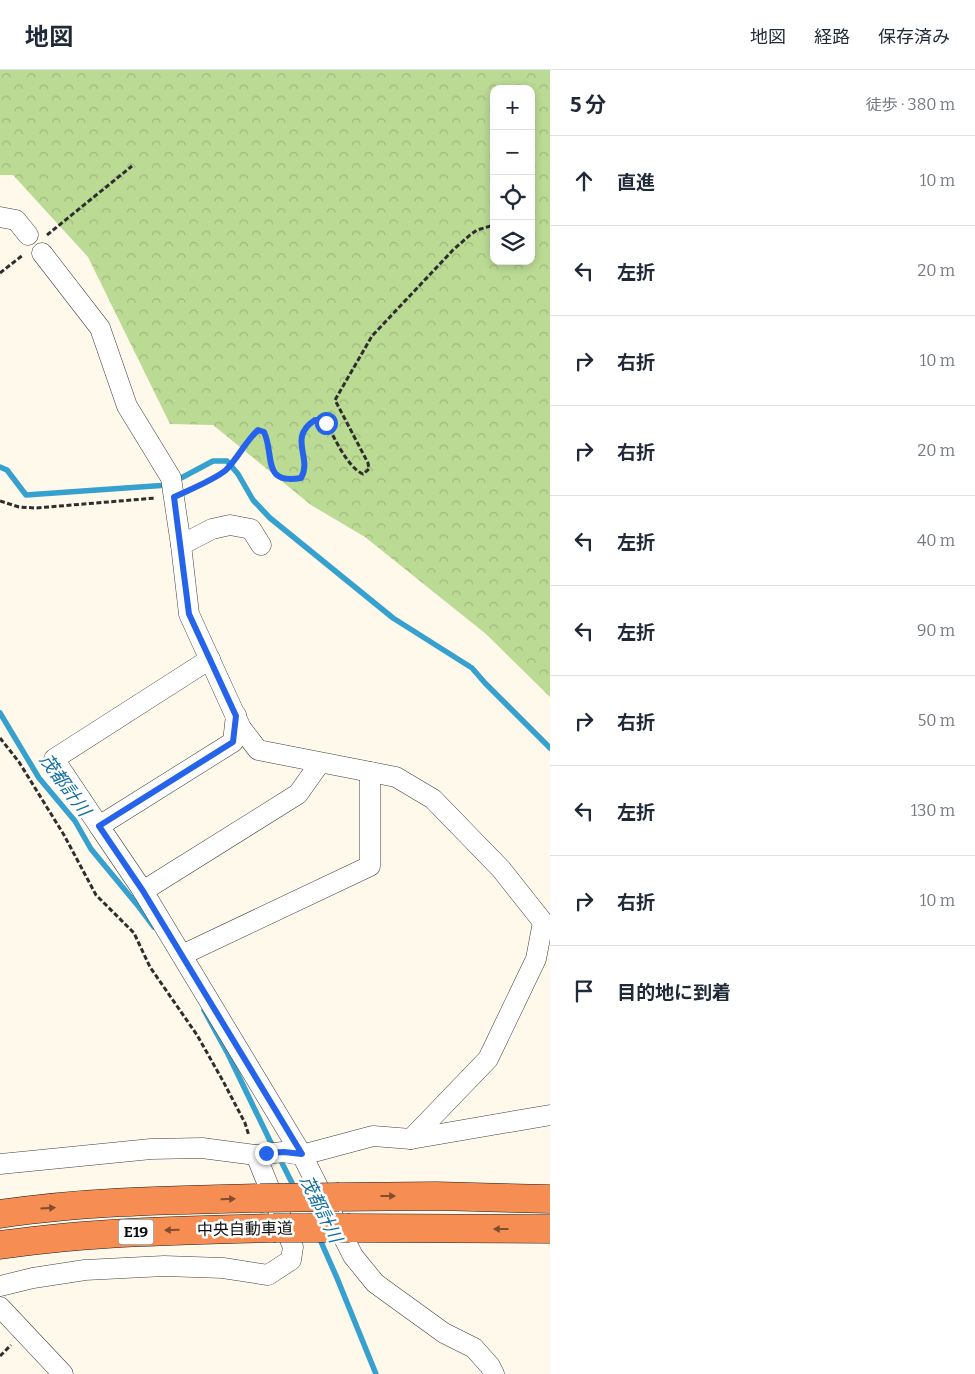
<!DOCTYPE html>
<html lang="ja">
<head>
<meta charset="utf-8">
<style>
  :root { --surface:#fff; --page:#f6f6f7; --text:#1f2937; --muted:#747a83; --line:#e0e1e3 }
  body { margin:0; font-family:Bitter,"Noto Sans JP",serif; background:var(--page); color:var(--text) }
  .controls { position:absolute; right:15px; top:15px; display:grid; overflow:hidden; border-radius:10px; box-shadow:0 2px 8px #0003 }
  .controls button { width:45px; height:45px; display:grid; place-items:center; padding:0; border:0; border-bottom:1px solid var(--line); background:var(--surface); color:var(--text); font:25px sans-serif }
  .stop { position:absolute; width:15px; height:15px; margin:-11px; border:4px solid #2563eb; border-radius:50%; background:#fff }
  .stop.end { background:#2563eb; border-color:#fff; box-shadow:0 1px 5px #0008 }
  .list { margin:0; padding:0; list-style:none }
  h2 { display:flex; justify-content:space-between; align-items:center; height:65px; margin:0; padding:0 20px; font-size:21px }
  h2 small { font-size:16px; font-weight:400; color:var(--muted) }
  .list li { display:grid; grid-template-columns:32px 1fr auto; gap:15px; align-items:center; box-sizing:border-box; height:90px; padding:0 20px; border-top:1px solid var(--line) }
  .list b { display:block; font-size:19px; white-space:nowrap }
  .list em { font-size:16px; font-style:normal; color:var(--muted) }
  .icon { flex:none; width:28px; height:28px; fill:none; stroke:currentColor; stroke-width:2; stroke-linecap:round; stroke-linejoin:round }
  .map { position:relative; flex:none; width:550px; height:1304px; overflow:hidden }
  header { display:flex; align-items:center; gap:30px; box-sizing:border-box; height:70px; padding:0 25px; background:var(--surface); border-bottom:1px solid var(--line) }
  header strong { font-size:24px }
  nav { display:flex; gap:28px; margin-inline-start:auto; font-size:18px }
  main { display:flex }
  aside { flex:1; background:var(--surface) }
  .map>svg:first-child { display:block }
</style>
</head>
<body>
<header>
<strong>地図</strong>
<nav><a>地図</a><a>経路</a><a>保存済み</a></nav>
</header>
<main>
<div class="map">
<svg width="550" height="1304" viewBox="0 0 550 1304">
  <defs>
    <pattern id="forest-crowns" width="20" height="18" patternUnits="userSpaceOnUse" patternTransform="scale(1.25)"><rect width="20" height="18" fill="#bbda94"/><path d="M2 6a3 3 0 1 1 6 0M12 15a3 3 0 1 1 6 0" fill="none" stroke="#a0ba7e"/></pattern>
  </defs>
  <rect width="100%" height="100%" fill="#fff9eb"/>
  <path fill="url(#forest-crowns)" fill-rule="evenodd" d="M 0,0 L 550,0 L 550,627 L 486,564 L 365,467 L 311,435 L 213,355 L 170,354 L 88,187 L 13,105 L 0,105 ZM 494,19 L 531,19 L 531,191 L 494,191 Z"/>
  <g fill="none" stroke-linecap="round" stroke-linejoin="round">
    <g stroke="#36a1cf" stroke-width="5.5">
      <polyline points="0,397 7,400 26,425 168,415 213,391 227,391 238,404 253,430 270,448 393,548 472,598 485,613 550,678"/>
      <polyline points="0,643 39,708 75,751 91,779 139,837 154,857"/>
      <polyline points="204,940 228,984 274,1079"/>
      <polyline points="279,1087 295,1119"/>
      <polyline points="318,1165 337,1208 376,1304"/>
    </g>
    <g stroke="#3f3f3f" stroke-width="21">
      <g id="minor">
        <polyline points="0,147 16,150 28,165"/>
        <polyline points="42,183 100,258 127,336 171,408 181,475 189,544 241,658 258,680 396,707 433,729 501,799 543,852 536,889 488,989 411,1069"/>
        <polyline points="181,475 212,459 230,455 251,459 261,475"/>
        <polyline points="236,645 233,672 99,756 143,821 302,1085 353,1186 375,1213 390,1224 444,1263 474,1278 490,1296 494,1304"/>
        <polyline points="99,756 54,689 210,589"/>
        <polyline points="143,821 298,724 320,693"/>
        <polyline points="182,885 370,796 370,702"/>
        <polyline points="0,1094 151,1079 202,1078 256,1085 283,1082 302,1085 373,1066 411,1069 550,1045"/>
        <polyline points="0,1216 33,1208 85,1200 164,1196 223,1198 268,1205 291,1190 293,1177 256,1085"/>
        <polyline points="0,1237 63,1304"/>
      </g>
    </g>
    <g stroke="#1d1d1d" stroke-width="29">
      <g id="highway">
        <polyline points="339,1127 436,1126 550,1129"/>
        <path d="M 0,1144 C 86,1131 173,1130 260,1128"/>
        <polyline points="350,1158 550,1159"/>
        <path d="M 0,1175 C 91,1162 182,1160 273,1158"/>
      </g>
    </g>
    <g stroke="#2e2e2e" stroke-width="3" stroke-dasharray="5 2.5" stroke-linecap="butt">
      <polyline points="47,165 132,96"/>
      <polyline points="0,203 23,185"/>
      <path d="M 192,418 C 204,412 218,408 227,398 C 239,387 246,372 258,361 L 264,362 C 275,386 261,415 301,408 C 313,388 287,368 315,350 L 326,353 C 335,368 347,397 363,404 L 369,399 L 368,393 L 335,330 L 372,266 L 453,180 L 470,165 L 477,160 L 494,155"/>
      <polyline points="0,431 19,437 36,438 156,428"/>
      <polyline points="0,668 19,692 64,765 96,825 134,863 150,897 197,965 223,1011 245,1053 249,1066"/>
      <polyline points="0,1286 11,1275"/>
    </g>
    <use href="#minor" stroke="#fff" stroke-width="20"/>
    <use href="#highway" stroke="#f68d52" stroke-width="28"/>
    <g stroke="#1d1d1d" stroke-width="29" stroke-linecap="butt">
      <g id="highway-bridge">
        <polyline points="260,1128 339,1127"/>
        <polyline points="273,1158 350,1158"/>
      </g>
    </g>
    <use href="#highway-bridge" stroke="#f68d52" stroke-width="28"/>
  </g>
  <defs><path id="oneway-solid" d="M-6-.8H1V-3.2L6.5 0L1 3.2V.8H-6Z" transform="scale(1.25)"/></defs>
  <g fill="#814c2f">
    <use href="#oneway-solid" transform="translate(388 1126)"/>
    <use href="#oneway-solid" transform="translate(228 1129) rotate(-2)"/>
    <use href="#oneway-solid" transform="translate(48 1138) rotate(-4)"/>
    <use href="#oneway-solid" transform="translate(501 1159) rotate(-180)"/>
    <use href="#oneway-solid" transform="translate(172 1160) rotate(179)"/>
  </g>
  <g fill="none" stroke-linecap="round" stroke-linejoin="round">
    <path stroke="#2563eb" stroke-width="6" d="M 266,1083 L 284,1082 L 302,1084 L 143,821 L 99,756 L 233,672 L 236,646 L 189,544 L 174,427 C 189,420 214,410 226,400 C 238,388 245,372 258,360 L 264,362 C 275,385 261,415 301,408 C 313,388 287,368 315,350 L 326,353"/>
  </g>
  <g text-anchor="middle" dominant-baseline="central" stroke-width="5" stroke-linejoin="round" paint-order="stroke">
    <rect fill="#fff" stroke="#555" stroke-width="1" x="118.5" y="1149.5" width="35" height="25" rx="4"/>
    <g font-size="15" font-weight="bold" fill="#0c0c0c">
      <text x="136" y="1162">E19</text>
    </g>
    <g font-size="16" fill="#0c0c0c" stroke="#fff">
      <text transform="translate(245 1159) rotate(-1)">中央自動車道</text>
    </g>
    <g font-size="18" font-style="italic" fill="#14709f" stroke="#fff">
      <text transform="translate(65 715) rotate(54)">茂都計川</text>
      <text transform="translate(321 1139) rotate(64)">茂都計川</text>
    </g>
  </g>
</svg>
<div class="controls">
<button>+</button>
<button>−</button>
<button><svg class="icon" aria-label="locate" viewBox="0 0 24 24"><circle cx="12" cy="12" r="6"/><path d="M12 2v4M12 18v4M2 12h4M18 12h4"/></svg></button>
<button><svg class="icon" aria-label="layers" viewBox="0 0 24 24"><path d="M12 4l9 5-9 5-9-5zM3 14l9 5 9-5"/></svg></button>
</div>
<div class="stop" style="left:326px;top:353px"></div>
<div class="stop end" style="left:266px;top:1083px"></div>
</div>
<aside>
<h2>5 分<small>徒歩 · 380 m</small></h2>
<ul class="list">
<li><svg class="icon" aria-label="ahead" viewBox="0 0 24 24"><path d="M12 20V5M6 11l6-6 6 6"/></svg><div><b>直進</b></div><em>10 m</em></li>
<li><svg class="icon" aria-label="left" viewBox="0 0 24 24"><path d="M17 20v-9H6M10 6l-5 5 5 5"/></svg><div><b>左折</b></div><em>20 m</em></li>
<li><svg class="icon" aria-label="right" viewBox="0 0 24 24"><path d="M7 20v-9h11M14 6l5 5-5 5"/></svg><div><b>右折</b></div><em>10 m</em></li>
<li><svg class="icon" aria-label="right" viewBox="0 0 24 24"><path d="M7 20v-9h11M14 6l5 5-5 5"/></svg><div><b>右折</b></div><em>20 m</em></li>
<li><svg class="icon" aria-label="left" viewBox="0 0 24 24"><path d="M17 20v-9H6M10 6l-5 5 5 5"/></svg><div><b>左折</b></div><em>40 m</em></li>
<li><svg class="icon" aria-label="left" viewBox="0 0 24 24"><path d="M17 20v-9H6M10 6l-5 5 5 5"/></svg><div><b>左折</b></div><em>90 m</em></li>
<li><svg class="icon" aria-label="right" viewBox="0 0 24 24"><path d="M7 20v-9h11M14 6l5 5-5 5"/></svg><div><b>右折</b></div><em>50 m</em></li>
<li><svg class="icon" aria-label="left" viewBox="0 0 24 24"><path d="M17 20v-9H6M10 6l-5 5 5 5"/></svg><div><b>左折</b></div><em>130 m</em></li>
<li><svg class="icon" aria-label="right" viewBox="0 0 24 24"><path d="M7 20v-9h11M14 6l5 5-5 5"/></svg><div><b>右折</b></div><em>10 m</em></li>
<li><svg class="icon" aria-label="arrive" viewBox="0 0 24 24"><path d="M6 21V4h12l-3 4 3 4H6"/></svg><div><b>目的地に到着</b></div></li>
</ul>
</aside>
</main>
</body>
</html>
